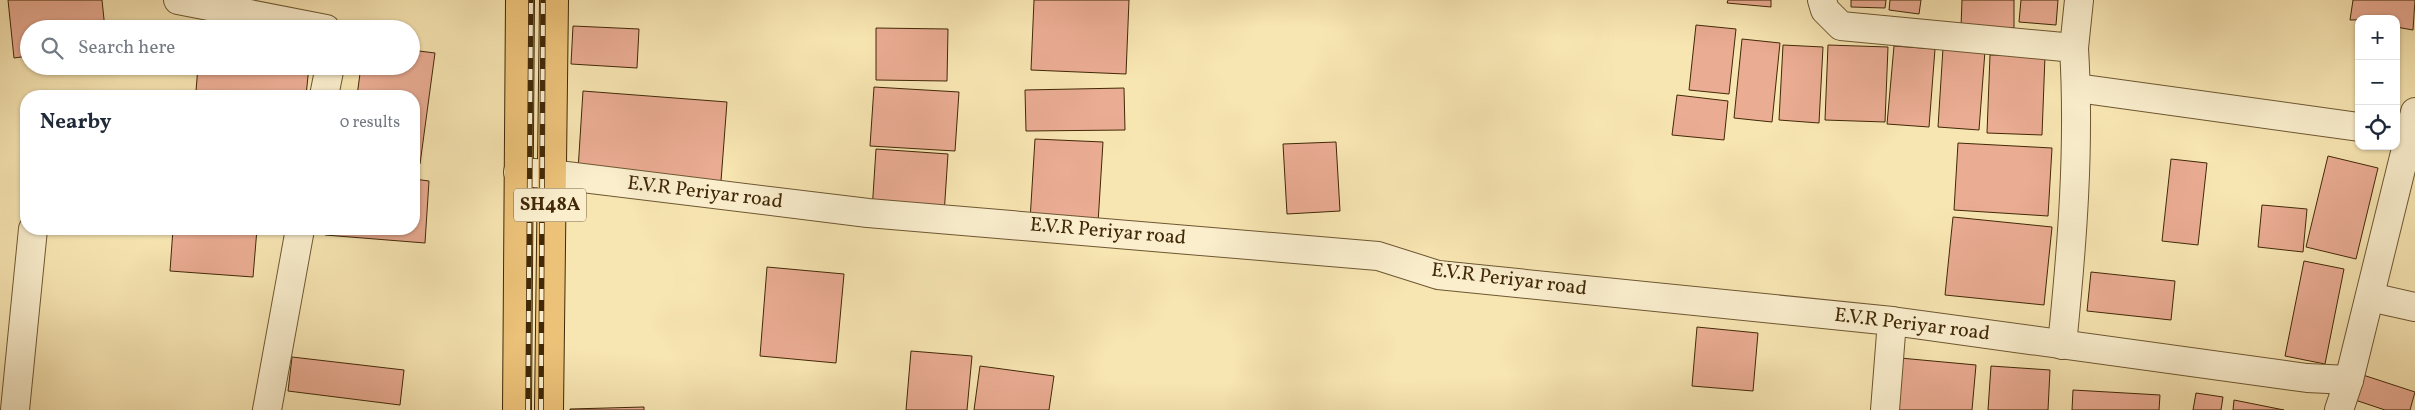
<!DOCTYPE html>
<html lang="en">
<head>
<meta charset="utf-8">
<style>
  :root { --surface:#fff; --page:#f2f2f3; --text:#1f2937; --muted:#747a83; --line:#e0e1e3 }
  body { margin:0; font-family:Vollkorn,serif; background:var(--page); color:var(--text) }
  .controls { position:absolute; right:15px; top:15px; display:grid; overflow:hidden; border-radius:10px; box-shadow:0 1px 4px #0004 }
  .controls button { width:45px; height:45px; display:grid; place-items:center; padding:0; border:0; border-bottom:1px solid var(--line); background:var(--surface); color:var(--text); font:25px sans-serif }
  .list { margin:0; padding:0; list-style:none }
  h2 { display:flex; justify-content:space-between; align-items:center; height:65px; margin:0; padding:0 20px; font-size:21px }
  h2 small { font-size:16px; font-weight:400; color:var(--muted) }
  .icon { flex:none; width:28px; height:28px; fill:none; stroke:currentColor; stroke-width:2; stroke-linecap:round; stroke-linejoin:round }
  .map { position:relative; flex:none; width:2415px; height:410px; overflow:hidden }
  .search { position:absolute; background:var(--surface); box-shadow:0 1px 4px #0004; left:20px; top:20px; width:400px; height:55px; display:flex; align-items:center; gap:12px; box-sizing:border-box; padding:0 18px; border-radius:28px; color:var(--muted); font-size:19px }
  .panel { position:absolute; background:var(--surface); box-shadow:0 1px 4px #0004; left:20px; top:90px; width:400px; height:145px; border-radius:20px }
  .map>svg:first-child { display:block }
</style>
</head>
<body>
<div class="map">
<svg width="2415" height="410" viewBox="0 0 2415 410">
  <rect width="100%" height="100%" fill="#f7e5b2"/>
  <filter id="stains"><feTurbulence type="fractalNoise" baseFrequency=".004" numOctaves="4"/><feColorMatrix values="0 0 0 0 .2 0 0 0 0 .09 0 0 0 0 .02 0 0 0 .5 -.17"/></filter>
  <radialGradient id="worn" r=".72"><stop offset=".6" stop-color="#630" stop-opacity="0"/><stop offset="1" stop-color="#630" stop-opacity=".3"/></radialGradient>
  <g fill="#eaac93" stroke="#412806">
    <polygon points="8,0 102,0 105,29 29,29 29,56 14,58"/>
    <polygon points="1034,0 1129,0 1126,74 1031,70"/>
    <polygon points="1728,0 1771,0 1771,7 1727,3"/>
    <polygon points="1851,0 1886,0 1885,8 1851,7"/>
    <polygon points="1890,0 1921,0 1919,14 1889,10"/>
    <polygon points="1962,0 2014,0 2014,28 1961,27"/>
    <polygon points="2021,0 2058,0 2056,25 2019,22"/>
    <polygon points="2353,0 2415,0 2413,30 2396,27 2396,19 2350,20"/>
    <polygon points="1696,25 1736,29 1729,94 1689,90"/>
    <polygon points="573,26 639,29 637,68 571,64"/>
    <polygon points="876,28 948,29 947,81 876,80"/>
    <polygon points="1742,39 1780,43 1772,122 1734,118"/>
    <polygon points="1783,45 1823,47 1819,123 1779,120"/>
    <polygon points="1828,45 1888,47 1885,122 1825,120"/>
    <polygon points="1894,46 1935,49 1929,127 1887,124"/>
    <polygon points="1943,48 1985,51 1979,130 1938,127"/>
    <polygon points="411,50 435,53 420,164 414,163 414,96 357,96 361,66 411,66"/>
    <polygon points="1990,55 2045,56 2042,135 1987,133"/>
    <polygon points="198,66 309,66 306,96 262,96 196,91"/>
    <polygon points="874,87 959,92 955,151 870,146"/>
    <polygon points="1124,88 1125,130 1026,131 1025,90"/>
    <polygon points="583,91 727,102 721,181 578,170"/>
    <polygon points="1677,95 1728,101 1724,140 1672,135"/>
    <polygon points="1035,139 1103,142 1098,223 1030,220"/>
    <polygon points="1336,142 1340,211 1287,214 1283,144"/>
    <polygon points="1958,143 2052,148 2048,216 1954,210"/>
    <polygon points="876,149 948,154 944,215 872,211"/>
    <polygon points="2328,156 2378,168 2356,259 2306,247"/>
    <polygon points="2171,159 2207,163 2198,245 2162,241"/>
    <polygon points="414,179 429,181 425,243 325,235 325,229 414,229"/>
    <polygon points="2262,205 2307,209 2303,252 2258,247"/>
    <polygon points="1953,217 2052,227 2044,305 1945,295"/>
    <polygon points="173,229 257,229 253,277 170,271"/>
    <polygon points="2304,261 2344,269 2325,364 2285,356"/>
    <polygon points="767,267 844,274 836,363 760,356"/>
    <polygon points="2091,272 2175,281 2171,320 2087,311"/>
    <polygon points="1697,327 1758,333 1753,391 1692,386"/>
    <polygon points="911,351 972,356 967,410 906,410"/>
    <polygon points="292,357 404,370 400,405 288,391"/>
    <polygon points="1900,358 1976,365 1972,410 1896,410"/>
    <polygon points="980,366 1054,376 1049,410 974,410"/>
    <polygon points="1991,366 2050,370 2048,410 1988,410"/>
    <polygon points="2363,375 2415,392 2410,410 2385,410 2355,400"/>
    <polygon points="2073,390 2160,395 2159,410 2072,410"/>
    <polygon points="2196,393 2223,397 2221,410 2193,410"/>
    <polygon points="2234,400 2284,410 2233,410"/>
    <polygon points="644,407 644,410 570,410 570,409"/>
  </g>
  <g fill="none" stroke-linecap="round" stroke-linejoin="round">
    <g stroke="#6e5731" stroke-width="30">
      <g id="minor">
        <polyline points="178,0 326,29"/>
        <path d="M 1822,0 L 1825,10 L 1841,26 L 2074,48 C 2080,148 2072,247 2062,345"/>
        <polyline points="2074,48 2079,0"/>
        <polyline points="2077,88 2359,127"/>
        <polyline points="324,96 330,66"/>
        <polyline points="518,172 550,174 868,213 1378,256 1438,275 1892,321 2307,378 2349,380"/>
        <polyline points="2370,297 2415,307"/>
        <polyline points="15,410 33,229"/>
        <polyline points="267,410 300,229"/>
        <polyline points="1885,410 1892,321"/>
        <polyline points="2339,410 2349,380 2415,112"/>
      </g>
    </g>
    <g stroke="#412806" stroke-width="30">
      <g id="major">
        <polyline points="517,410 520,0"/>
        <polyline points="549,410 554,0"/>
      </g>
    </g>
    <use href="#minor" stroke="#faeecd" stroke-width="28"/>
    <use href="#major" stroke="#ecc279" stroke-width="28"/>
    <g stroke="#412806" stroke-width="5.5">
      <g id="rail">
        <polyline points="528,410 531,0"/>
        <polyline points="541,410 543,0"/>
      </g>
    </g>
    <use href="#rail" stroke="#faeecd" stroke-width="4" stroke-dasharray="11" stroke-linecap="butt"/>
  </g>
  <g text-anchor="middle" dominant-baseline="central" stroke-width="4" stroke-linejoin="round" paint-order="stroke">
    <rect fill="#faeecd" stroke="#786342" stroke-width="1" x="514" y="188.5" width="72" height="33" rx="4"/>
    <g font-size="19" font-weight="bold" fill="#412806">
      <text x="550" y="205">SH48A</text>
    </g>
    <g font-size="20" fill="#412806" stroke="#faeecd">
      <text transform="translate(705 193) rotate(7)">E.V.R Periyar road</text>
      <text transform="translate(1108 232) rotate(5)">E.V.R Periyar road</text>
      <text transform="translate(1509 280) rotate(7)">E.V.R Periyar road</text>
      <text transform="translate(1912 325) rotate(7)">E.V.R Periyar road</text>
    </g>
  </g>
  <rect width="100%" height="100%" filter="url(#stains)"/>
  <rect width="100%" height="100%" fill="url(#worn)"/>
</svg>
<div class="controls">
<button>+</button>
<button>−</button>
<button><svg class="icon" aria-label="locate" viewBox="0 0 24 24"><circle cx="12" cy="12" r="6"/><path d="M12 2v4M12 18v4M2 12h4M18 12h4"/></svg></button>
</div>
<div class="search"><svg class="icon" aria-label="search" viewBox="0 0 24 24"><circle cx="10" cy="10" r="6"/><path d="M15 15l6 6"/></svg>Search here</div>
<section class="panel">
<h2>Nearby<small>0 results</small></h2>
<ul class="list">
</ul>
</section>
</div>
</body>
</html>
